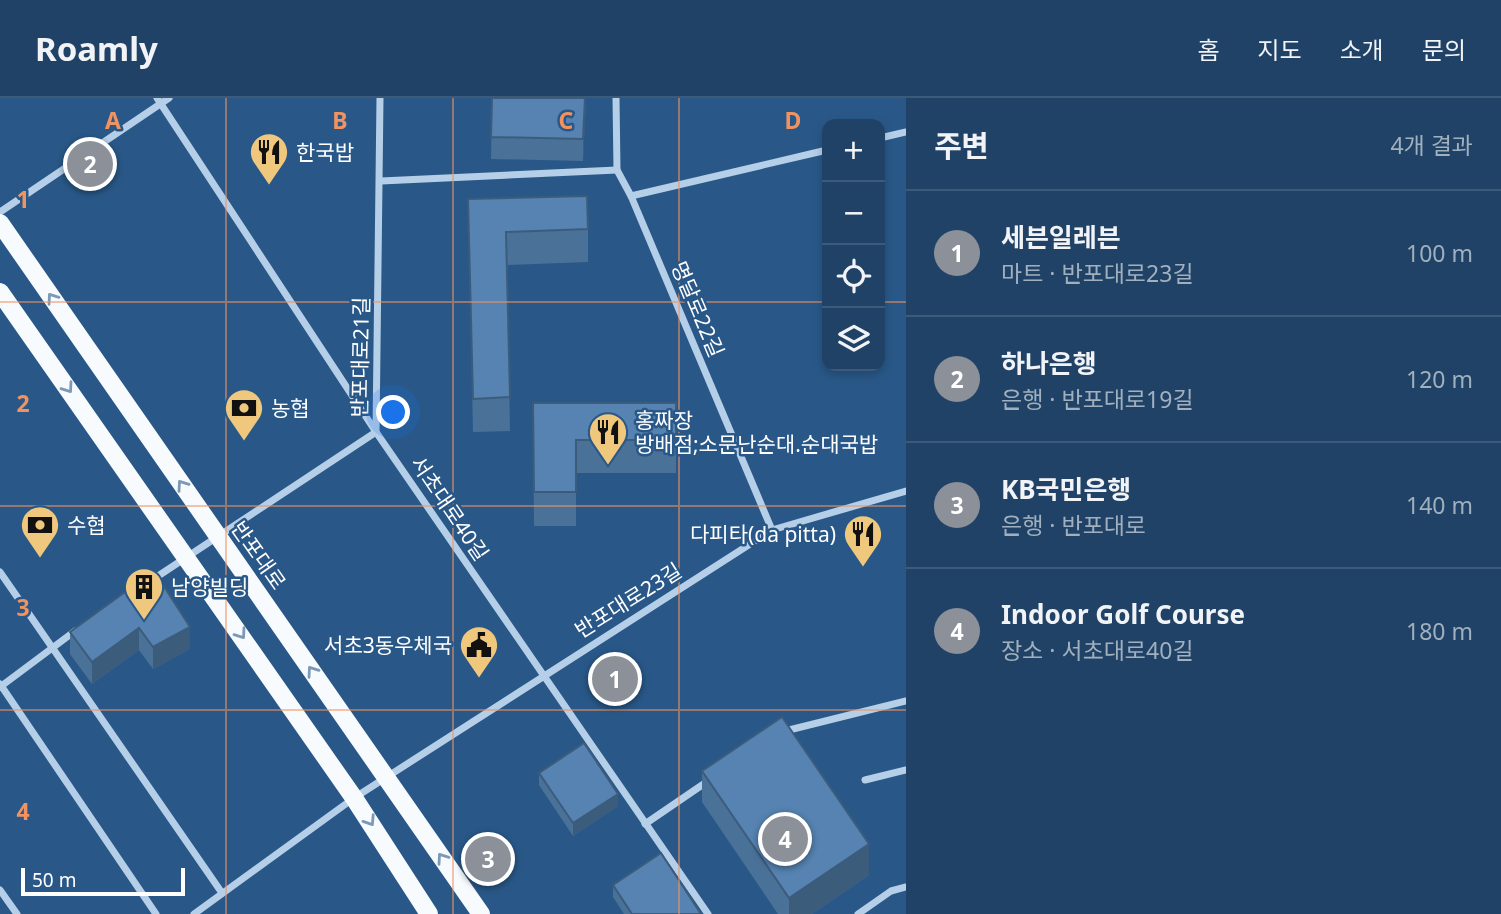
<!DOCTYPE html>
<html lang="ko">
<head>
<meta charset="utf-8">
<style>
  :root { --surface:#1f4266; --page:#27496c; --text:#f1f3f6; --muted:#a1b0bf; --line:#3c5b7a; --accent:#8c9099 }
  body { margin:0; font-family:"Noto Sans","Noto Sans KR",sans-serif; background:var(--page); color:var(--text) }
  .controls { position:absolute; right:21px; top:21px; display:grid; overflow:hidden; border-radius:14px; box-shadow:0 4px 10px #0003 }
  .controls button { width:63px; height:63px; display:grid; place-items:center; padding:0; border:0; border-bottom:2px solid var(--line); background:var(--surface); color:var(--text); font:35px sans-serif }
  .scale { position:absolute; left:21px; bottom:18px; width:164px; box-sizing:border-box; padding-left:7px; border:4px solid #fff; border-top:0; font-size:19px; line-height:24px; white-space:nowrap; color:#fff; -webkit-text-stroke:5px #295888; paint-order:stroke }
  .you { position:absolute; left:394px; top:315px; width:24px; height:24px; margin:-18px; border:5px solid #fff; border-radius:50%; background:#1a73e8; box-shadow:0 0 0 10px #1a73e833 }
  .badge { display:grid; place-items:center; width:46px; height:46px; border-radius:50%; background:var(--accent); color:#fff; font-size:23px; font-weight:700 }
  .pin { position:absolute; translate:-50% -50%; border:4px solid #fff; box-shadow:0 2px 7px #0006 }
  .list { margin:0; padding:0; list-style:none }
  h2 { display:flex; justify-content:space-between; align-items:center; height:91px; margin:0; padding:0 28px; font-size:30px }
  h2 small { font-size:23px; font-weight:400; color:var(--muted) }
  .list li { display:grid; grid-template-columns:46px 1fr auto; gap:21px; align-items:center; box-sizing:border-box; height:126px; padding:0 28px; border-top:2px solid var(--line) }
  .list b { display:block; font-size:26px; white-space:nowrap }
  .list p { margin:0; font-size:23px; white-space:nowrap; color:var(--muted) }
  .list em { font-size:23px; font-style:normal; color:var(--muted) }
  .icon { flex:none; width:38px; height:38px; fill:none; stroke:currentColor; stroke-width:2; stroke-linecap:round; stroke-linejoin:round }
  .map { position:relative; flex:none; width:906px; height:816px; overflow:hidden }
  header { display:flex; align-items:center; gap:42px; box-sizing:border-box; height:98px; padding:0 35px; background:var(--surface); border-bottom:2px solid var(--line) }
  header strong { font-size:33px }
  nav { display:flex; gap:38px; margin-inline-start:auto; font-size:24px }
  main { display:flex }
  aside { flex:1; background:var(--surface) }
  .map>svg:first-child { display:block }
</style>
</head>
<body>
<header>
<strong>Roamly</strong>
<nav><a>홈</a><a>지도</a><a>소개</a><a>문의</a></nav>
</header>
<main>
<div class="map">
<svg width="906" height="816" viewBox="0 0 906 816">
  <rect width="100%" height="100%" fill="#295888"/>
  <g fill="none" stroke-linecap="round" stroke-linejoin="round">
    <g stroke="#b6cfe8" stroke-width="7">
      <polyline points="157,0 376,334 708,816"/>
      <polyline points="616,0 617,72 631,98 772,432"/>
      <polyline points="880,40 906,34"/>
      <polyline points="381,83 617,72"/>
      <polyline points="631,98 827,52"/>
      <polyline points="0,114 169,0"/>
      <polyline points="0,474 222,795"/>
      <polyline points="149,484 376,334 380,0"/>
      <polyline points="0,586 156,816"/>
      <polyline points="0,589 75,533"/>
      <polyline points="781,634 906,603"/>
      <polyline points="865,682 906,672"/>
      <polyline points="645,726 708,683"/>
      <polyline points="0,792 17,816"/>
      <polyline points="194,816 354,700 772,432 906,393"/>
      <polyline points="858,816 891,793 906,789"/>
    </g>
    <g stroke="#f8fbfe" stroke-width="18">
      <polyline points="0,125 481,816"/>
      <polyline points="0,194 354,700 429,816"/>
    </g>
  </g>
  <g fill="#4a7198">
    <polygon points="492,0 586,0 583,63 491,61"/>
    <polygon points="468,101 588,131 588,164 507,167 510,333 473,334"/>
    <polygon points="533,305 676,305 676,375 576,375 576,428 534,428"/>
    <polygon points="154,473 190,551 153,571 139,552 92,586 70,556 70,534"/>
    <polygon points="702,673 869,777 812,816 778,816 702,704"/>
    <polygon points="539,675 618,708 573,738 539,687"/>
    <polygon points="613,787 701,816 624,816 613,799"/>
  </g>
  <g fill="#3c5c7c">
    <polygon points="585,0 586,0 583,63 583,41"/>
    <polygon points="190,529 190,551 153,571 153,549"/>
    <polygon points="139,530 139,552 92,586 92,564"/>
    <polygon points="618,696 618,708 573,738 573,725"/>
    <polygon points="869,746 869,777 812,816 789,816 789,800"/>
  </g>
  <g fill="#5683b1" stroke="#3c5c7c" stroke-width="2">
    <polygon points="492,0 585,0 583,41 491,39"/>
    <polygon points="587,98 588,131 506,134 510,299 473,301 468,101"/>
    <polygon points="533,305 676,305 676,342 576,342 576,394 534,394"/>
    <polygon points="154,473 190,529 153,549 139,530 92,564 70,534"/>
    <polygon points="782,619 869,746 789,800 702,673"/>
    <polygon points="584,645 618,696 573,725 539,675"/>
    <polygon points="661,755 701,816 632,816 613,787"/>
  </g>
  <defs><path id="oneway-chevron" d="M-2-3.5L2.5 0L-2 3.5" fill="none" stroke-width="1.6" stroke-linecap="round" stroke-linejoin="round" transform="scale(1.75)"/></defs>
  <g stroke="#7c99b7">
    <use href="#oneway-chevron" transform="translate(52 200) rotate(-125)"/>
    <use href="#oneway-chevron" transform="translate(68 290) rotate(55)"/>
    <use href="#oneway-chevron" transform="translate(182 387) rotate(-125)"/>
    <use href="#oneway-chevron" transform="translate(241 536) rotate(55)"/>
    <use href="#oneway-chevron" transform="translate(312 573) rotate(-125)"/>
    <use href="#oneway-chevron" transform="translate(370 723) rotate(57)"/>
    <use href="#oneway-chevron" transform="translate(442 760) rotate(-125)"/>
  </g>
  <path fill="none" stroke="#f09361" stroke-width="2" stroke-opacity="0.55" d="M 226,0 L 226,816M 453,0 L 453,816M 679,0 L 679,816M 0,204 L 827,204M 880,204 L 906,204M 0,408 L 906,408M 0,612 L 906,612"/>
  <defs>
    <g id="restaurant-pin" transform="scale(2.0125)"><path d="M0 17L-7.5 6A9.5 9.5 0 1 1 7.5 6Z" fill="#efc87d" stroke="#295888"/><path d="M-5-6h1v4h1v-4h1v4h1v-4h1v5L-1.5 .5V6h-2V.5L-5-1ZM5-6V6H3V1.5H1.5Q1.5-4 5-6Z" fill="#111"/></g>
    <g id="bank-pin" transform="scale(2.0125)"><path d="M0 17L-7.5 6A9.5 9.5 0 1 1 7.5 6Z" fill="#efc87d" stroke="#295888"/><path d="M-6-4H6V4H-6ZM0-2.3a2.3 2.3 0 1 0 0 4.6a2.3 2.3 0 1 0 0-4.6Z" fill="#111"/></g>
    <g id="building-pin" transform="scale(2.0125)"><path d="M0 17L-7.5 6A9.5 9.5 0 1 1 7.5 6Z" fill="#efc87d" stroke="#295888"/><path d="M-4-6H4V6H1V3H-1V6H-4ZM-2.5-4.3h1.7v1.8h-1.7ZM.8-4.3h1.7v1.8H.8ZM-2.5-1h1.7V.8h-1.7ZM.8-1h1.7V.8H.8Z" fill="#111"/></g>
    <g id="civic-pin" transform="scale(2.0125)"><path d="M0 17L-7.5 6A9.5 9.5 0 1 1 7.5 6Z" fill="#efc87d" stroke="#295888"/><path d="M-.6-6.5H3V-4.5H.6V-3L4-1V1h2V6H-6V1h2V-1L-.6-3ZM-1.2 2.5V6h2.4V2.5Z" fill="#111"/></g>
  </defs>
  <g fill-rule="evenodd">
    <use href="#restaurant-pin" x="269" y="54"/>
    <use href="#bank-pin" x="244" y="310"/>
    <use href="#restaurant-pin" x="608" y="334"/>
    <use href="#bank-pin" x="40" y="427"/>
    <use href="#restaurant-pin" x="863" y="436"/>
    <use href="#building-pin" x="144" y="489"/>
    <use href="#civic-pin" x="479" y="547"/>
  </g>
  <g text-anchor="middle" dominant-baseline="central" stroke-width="5" stroke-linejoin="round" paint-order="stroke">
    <g font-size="21" fill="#fff" stroke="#295888" text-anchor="start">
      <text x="296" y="54">한국밥</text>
      <text x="271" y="310">농협</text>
      <text x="635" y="322">홍짜장<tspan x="635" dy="24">방배점;소문난순대.순대국밥</tspan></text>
      <text x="67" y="427">수협</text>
      <text x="836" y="436" text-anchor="end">다피타(da pitta)</text>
      <text x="171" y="489">남양빌딩</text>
      <text x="452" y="547" text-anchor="end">서초3동우체국</text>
    </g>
    <g font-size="21" fill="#fff" stroke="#295888">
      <text transform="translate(698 211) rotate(67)">명달로22길</text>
      <text transform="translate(360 259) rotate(-89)">반포대로21길</text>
      <text transform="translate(450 410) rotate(56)">서초대로40길</text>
      <text transform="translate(259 457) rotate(55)">반포대로</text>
      <text transform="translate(628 502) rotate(-32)">반포대로23길</text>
    </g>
  </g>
  <g font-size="23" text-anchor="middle" font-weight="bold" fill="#f09361" stroke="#295888" stroke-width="5" stroke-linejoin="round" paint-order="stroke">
    <text x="113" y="31">A</text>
    <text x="340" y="31">B</text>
    <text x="566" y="31">C</text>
    <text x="793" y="31">D</text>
    <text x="23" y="110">1</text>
    <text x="23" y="314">2</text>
    <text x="23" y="518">3</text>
    <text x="23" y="722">4</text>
  </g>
</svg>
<div class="controls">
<button>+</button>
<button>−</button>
<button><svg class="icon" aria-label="locate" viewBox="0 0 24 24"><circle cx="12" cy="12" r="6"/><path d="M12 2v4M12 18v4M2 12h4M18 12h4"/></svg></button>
<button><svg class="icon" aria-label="layers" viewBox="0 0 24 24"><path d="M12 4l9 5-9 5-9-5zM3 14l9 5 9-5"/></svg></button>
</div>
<div class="scale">50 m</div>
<div class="you"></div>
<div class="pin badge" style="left:615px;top:581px">1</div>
<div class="pin badge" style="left:90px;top:66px">2</div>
<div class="pin badge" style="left:488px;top:761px">3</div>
<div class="pin badge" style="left:785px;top:741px">4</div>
</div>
<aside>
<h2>주변<small>4개 결과</small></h2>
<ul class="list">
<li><span class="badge">1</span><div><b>세븐일레븐</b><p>마트 · 반포대로23길</p></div><em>100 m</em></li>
<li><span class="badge">2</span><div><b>하나은행</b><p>은행 · 반포대로19길</p></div><em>120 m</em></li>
<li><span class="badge">3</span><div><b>KB국민은행</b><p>은행 · 반포대로</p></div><em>140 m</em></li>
<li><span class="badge">4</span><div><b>Indoor Golf Course</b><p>장소 · 서초대로40길</p></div><em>180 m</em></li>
</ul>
</aside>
</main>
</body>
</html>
